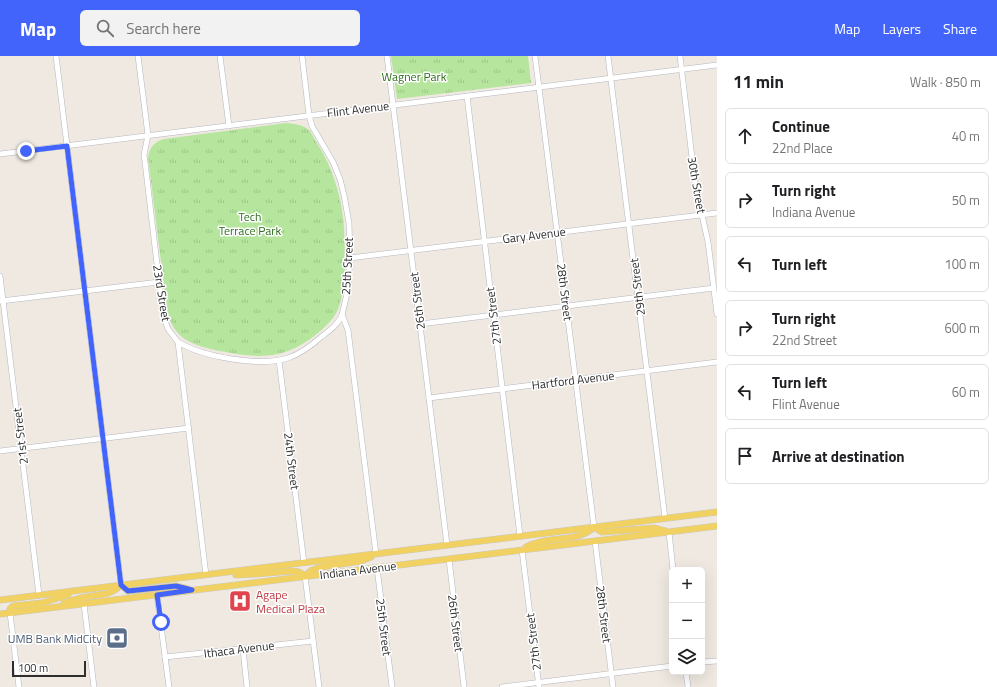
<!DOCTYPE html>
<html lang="en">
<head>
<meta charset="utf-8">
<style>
  :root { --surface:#fff; --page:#f2f2f2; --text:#202124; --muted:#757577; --line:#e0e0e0; --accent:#4264fb }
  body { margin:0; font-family:"Titillium Web",sans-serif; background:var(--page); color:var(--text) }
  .controls { position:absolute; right:12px; bottom:12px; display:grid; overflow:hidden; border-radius:6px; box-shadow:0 4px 16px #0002 }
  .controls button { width:36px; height:36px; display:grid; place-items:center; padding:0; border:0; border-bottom:1px solid var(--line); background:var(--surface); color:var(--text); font:20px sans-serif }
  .scale { position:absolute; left:12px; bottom:10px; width:74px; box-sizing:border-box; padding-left:4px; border:2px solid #2e2e2e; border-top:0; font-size:11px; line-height:14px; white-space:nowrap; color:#2e2e2e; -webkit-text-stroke:3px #fff; paint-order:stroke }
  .stop { position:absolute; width:12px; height:12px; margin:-9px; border:3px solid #4264fb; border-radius:50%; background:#fff }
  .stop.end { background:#4264fb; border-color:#fff; box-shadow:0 1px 4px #0008 }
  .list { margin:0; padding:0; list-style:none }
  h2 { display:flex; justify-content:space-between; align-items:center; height:52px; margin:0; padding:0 16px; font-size:17px }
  h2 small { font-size:13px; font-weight:400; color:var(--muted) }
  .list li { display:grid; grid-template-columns:26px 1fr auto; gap:12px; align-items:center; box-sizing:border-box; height:56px; margin:0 8px 8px; padding:0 8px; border:1px solid var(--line); border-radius:6px }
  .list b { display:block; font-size:15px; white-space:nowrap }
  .list p { margin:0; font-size:13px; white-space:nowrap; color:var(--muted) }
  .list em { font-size:13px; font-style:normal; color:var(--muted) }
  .icon { flex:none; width:22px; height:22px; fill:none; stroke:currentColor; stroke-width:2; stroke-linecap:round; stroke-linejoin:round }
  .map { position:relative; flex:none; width:717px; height:631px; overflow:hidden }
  header { display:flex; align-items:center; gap:24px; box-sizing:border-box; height:56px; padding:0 20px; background:var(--accent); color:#fff }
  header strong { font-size:19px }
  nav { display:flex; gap:22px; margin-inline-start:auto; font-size:14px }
  .search { width:280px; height:36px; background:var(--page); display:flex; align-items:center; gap:10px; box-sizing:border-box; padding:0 14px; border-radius:6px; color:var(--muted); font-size:15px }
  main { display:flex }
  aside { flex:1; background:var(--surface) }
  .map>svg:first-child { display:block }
</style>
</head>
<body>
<header>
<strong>Map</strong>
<div class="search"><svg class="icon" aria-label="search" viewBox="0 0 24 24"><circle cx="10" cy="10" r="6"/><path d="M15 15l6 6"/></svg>Search here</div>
<nav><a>Map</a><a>Layers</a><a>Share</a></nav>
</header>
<main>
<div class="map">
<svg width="717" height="631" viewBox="0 0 717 631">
  <defs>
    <pattern id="park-tufts" width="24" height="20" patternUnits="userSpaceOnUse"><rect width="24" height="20" fill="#b6e59e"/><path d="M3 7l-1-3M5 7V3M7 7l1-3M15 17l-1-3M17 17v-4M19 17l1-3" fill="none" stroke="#9dc588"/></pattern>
  </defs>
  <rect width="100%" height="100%" fill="#efe9e1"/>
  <g fill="url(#park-tufts)">
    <polygon points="391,0 528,0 531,27 397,43"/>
    <path d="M 286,67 C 294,68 302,68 309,74 C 312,77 314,83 317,87 C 333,112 342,142 344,172 C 345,199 347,228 338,253 C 334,263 326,270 319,276 C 286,304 259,303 220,295 C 192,289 174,284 167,254 L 148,101 C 150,91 154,86 164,83 Z"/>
  </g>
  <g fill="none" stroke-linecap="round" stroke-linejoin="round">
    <g stroke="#b4b7c1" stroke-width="6">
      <g id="minor">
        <polyline points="56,0 121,529"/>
        <polyline points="138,0 148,79 144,99 145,106 163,259 168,273 178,286 206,519"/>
        <polyline points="220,0 229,70"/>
        <polyline points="302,0 309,59 312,70 333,106 340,123 344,139 349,167 350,202 348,233 342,259 348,274 376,498"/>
        <polyline points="387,0 447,489"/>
        <polyline points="535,0 594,471"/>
        <polyline points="608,0 665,462"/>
        <polyline points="680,0 695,127 708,186 717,258"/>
        <polyline points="467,40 520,480"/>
        <polyline points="0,98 717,9"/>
        <polyline points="350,202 717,157"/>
        <polyline points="0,220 39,539"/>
        <polyline points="1,245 159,226"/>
        <polyline points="420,268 714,232"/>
        <path d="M 178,286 C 203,301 260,311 288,302 C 300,298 311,290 321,281 C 329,275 338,269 342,259"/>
        <polyline points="279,304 304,507"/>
        <polyline points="429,342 717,306"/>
        <polyline points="0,395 189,372"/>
        <polyline points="669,476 673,514"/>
        <polyline points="595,485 613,631"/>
        <polyline points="522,494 539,631"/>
        <polyline points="449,503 464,631"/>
        <polyline points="377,512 392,631"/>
        <polyline points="305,520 319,631"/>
        <polyline points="157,539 169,631"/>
        <polyline points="84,548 94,631"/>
        <polyline points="10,557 19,631"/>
        <polyline points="243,593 247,631"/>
        <polyline points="165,601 313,585"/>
        <polyline points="702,606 717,605"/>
        <polyline points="686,616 688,631"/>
        <polyline points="502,631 672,610"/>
      </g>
    </g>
    <g stroke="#c9c9c9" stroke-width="7">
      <g id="major">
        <path d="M 526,491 C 547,479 577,488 594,471 L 602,476 L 654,472 L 665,475"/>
        <polyline points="236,519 256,518 291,515 299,516 305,520 312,514 321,511 361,505 371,501"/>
        <polyline points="121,529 128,535 176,530 188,533"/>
        <polyline points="0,544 717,456"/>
        <path d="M 64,547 C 71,545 78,542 86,541 C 100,538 110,540 121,529"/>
        <polyline points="10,557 10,553 13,550 42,547 68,539"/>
        <polyline points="0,558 717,470"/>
      </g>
    </g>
    <use href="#minor" stroke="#fff" stroke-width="5"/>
    <use href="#major" stroke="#f2d163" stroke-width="6"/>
  </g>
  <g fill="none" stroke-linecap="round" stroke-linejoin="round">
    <polyline stroke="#4264fb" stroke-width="5" points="26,95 67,90 121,529 128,535 176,530 192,534 157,539 161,566"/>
  </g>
  <defs>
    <g id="hospital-square" transform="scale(1.15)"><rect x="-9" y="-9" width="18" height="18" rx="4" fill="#e0444e" stroke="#fff"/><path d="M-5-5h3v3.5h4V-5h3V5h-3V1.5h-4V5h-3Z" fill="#fff"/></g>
    <g id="bank-square" transform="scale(1.15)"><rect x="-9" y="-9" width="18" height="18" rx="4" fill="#5c6f8a" stroke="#fff"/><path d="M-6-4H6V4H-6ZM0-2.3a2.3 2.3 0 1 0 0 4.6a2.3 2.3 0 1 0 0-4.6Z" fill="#fff"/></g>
  </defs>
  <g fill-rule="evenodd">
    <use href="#hospital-square" x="240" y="545"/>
    <use href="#bank-square" x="117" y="582"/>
  </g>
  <g text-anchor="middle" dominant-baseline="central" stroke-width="3" stroke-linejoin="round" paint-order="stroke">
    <g font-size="12" fill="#2c6e1b" stroke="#fff">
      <text x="414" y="20">Wagner Park</text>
      <text x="250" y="160">Tech<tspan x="250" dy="14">Terrace Park</tspan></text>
    </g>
    <g font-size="12" fill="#2e2e2e" stroke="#fff">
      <text transform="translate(358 53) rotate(-7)">Flint Avenue</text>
      <text transform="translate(697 129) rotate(80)">30th Street</text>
      <text transform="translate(534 179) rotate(-7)">Gary Avenue</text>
      <text transform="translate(347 210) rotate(-87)">25th Street</text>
      <text transform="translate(637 231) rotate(-97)">29th Street</text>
      <text transform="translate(565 236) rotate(83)">28th Street</text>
      <text transform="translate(162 237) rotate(81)">23rd Street</text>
      <text transform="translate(417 245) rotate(-97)">26th Street</text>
      <text transform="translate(493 260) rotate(-97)">27th Street</text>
      <text transform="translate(573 324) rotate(-7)">Hartford Avenue</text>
      <text transform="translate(20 380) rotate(-97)">21st Street</text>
      <text transform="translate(292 405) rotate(83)">24th Street</text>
      <text transform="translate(358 514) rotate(-7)">Indiana Avenue</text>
      <text transform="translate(604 558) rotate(83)">28th Street</text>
      <text transform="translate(456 567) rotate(83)">26th Street</text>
      <text transform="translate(384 571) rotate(83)">25th Street</text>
      <text transform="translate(533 586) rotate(-97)">27th Street</text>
      <text transform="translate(239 593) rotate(-7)">Ithaca Avenue</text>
    </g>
    <g font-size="12" fill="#be3a42" stroke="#fff" text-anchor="start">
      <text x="256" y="538">Agape<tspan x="256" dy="14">Medical Plaza</tspan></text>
    </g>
    <g font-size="12" fill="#4e5e75" stroke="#fff" text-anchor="end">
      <text x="102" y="582">UMB Bank MidCity</text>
    </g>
  </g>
</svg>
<div class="controls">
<button>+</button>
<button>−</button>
<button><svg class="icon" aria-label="layers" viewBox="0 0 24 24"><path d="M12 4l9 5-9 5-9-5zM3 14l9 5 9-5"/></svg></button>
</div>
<div class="scale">100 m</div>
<div class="stop" style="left:161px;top:566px"></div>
<div class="stop end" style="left:26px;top:95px"></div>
</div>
<aside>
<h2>11 min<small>Walk · 850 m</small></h2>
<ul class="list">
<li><svg class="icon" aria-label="ahead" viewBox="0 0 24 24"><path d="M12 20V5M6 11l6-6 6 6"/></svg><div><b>Continue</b><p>22nd Place</p></div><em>40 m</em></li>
<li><svg class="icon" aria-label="right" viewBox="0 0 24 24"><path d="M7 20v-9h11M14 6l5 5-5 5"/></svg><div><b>Turn right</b><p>Indiana Avenue</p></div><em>50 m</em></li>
<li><svg class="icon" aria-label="left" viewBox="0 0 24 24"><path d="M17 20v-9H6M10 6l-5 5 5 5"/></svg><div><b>Turn left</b></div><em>100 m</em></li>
<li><svg class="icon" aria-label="right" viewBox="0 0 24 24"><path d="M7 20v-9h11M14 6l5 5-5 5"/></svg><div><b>Turn right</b><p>22nd Street</p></div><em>600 m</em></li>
<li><svg class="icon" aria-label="left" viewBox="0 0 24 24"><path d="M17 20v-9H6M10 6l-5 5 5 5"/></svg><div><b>Turn left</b><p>Flint Avenue</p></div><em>60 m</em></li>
<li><svg class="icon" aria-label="arrive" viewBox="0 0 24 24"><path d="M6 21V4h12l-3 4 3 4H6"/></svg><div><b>Arrive at destination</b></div></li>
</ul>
</aside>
</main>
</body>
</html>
